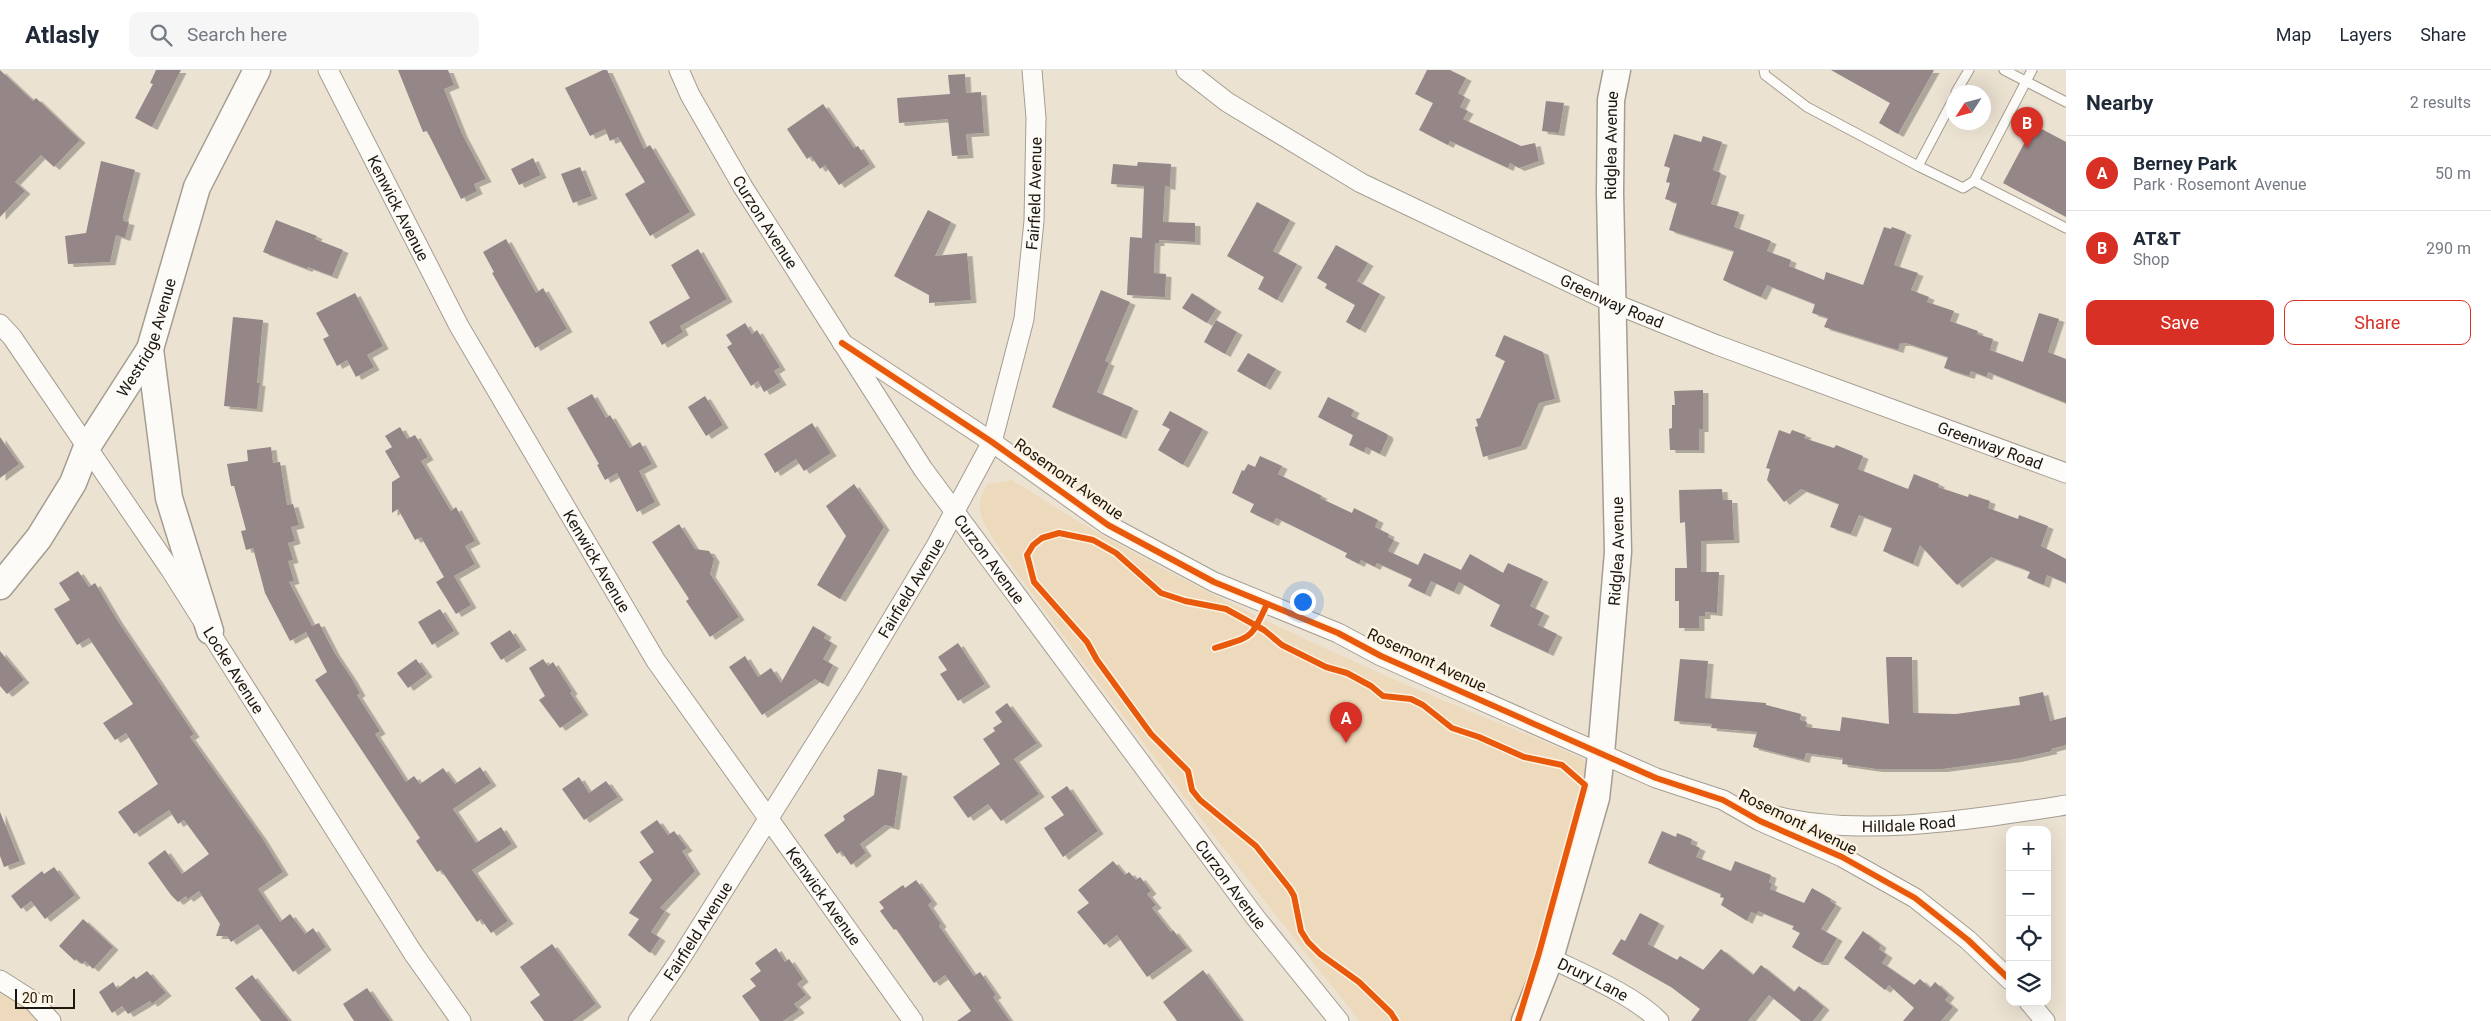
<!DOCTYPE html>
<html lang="en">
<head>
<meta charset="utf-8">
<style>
  :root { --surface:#fff; --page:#f6f6f7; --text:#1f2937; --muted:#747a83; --line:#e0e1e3; --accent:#d93025 }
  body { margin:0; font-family:Roboto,sans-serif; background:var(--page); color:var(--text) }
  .controls { position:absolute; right:15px; bottom:15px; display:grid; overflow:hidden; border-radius:10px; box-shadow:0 5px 20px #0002 }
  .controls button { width:45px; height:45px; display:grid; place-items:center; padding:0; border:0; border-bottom:1px solid var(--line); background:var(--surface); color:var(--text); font:25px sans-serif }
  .compass { position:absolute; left:1946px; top:15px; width:45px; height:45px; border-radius:50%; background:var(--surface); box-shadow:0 5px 20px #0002; rotate:234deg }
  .scale { position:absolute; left:15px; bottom:12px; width:60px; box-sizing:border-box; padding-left:5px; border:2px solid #1e170d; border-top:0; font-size:14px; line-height:18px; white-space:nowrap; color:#1e170d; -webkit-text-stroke:4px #fef3e2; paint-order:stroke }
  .you { position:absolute; left:1302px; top:531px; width:18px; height:18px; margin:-12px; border:4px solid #fff; border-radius:50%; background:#1a73e8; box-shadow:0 0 0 8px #1a73e833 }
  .badge { display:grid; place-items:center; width:32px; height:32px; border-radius:50%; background:var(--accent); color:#fff; font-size:16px; font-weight:700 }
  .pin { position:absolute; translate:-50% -41px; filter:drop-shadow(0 1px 2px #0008) }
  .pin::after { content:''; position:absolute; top:26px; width:18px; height:15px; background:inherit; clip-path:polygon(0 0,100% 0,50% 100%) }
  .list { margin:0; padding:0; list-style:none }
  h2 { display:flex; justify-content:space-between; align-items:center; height:65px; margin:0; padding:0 20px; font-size:21px }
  h2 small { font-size:16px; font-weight:400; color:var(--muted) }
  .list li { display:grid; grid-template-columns:32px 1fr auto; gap:15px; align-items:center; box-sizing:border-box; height:75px; padding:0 20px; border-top:1px solid var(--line) }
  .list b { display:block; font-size:19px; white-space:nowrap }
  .list p { margin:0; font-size:16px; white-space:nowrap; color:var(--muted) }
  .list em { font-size:16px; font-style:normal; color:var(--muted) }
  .actions { display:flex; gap:10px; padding:15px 20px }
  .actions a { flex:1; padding:11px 0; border:1px solid var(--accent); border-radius:10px; text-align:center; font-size:18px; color:var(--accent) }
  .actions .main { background:var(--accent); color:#fff }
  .icon { flex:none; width:28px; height:28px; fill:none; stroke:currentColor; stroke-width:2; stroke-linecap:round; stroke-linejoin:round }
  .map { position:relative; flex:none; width:2066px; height:951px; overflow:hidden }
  header { display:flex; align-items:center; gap:30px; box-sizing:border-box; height:70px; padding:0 25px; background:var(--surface); border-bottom:1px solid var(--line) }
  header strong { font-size:24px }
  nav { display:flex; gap:28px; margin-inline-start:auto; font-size:18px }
  .search { width:350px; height:45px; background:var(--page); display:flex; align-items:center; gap:12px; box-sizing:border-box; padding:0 18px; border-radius:10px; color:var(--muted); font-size:19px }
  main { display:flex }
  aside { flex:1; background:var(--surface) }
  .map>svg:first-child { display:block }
</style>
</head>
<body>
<header>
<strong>Atlasly</strong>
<div class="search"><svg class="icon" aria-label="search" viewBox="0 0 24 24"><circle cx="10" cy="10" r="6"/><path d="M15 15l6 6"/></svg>Search here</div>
<nav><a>Map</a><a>Layers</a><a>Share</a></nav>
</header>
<main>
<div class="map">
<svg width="2066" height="951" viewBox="0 0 2066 951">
  <defs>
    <filter id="shadow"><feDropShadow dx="5.5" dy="3" stdDeviation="0" flood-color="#0004"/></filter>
  </defs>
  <rect width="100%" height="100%" fill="#ece2d2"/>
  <g fill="#edd9bb">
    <path d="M 1012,410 C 1122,482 1242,541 1362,595 C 1434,628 1509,656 1581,688 L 1589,698 L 1588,716 L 1521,951 L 1360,951 C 1236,797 1117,640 1001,481 C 987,457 969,440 988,414 Z"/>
    <path d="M 0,923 C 15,928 27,939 38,951 L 0,951 Z"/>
  </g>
  <g fill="#958688" filter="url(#shadow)">
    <polygon points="0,0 33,31 36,28 80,70 54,97 41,85 15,112 25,121 0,147"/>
    <polygon points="156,0 181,0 152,57 135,48 153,14 150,13"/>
    <polygon points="398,0 448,0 454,15 444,19 462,64 486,109 474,114 477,121 461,129 427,61 423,62"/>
    <polygon points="603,0 607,0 644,79 650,75 690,142 650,166 625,124 645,112 618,67 610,71 605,59 590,66 565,18"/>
    <polygon points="1427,0 1450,0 1466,8 1458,23 1465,27 1460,37 1468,41 1463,49 1521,76 1535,73 1539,91 1519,98 1510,93 1508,98 1450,71 1448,75 1419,60 1433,33 1415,24"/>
    <polygon points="1831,0 1934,0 1898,64 1879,53 1890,33"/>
    <polygon points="965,4 966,23 981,22 984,63 966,64 968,85 952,86 948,49 899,53 897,28 950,24 948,5"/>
    <polygon points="1546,31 1564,33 1559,63 1542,61"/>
    <polygon points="823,34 854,78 858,76 870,94 839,115 825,95 820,99 811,86 807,89 787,59"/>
    <polygon points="2034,55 2066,72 2066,147 2003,113"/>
    <polygon points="1674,64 1701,72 1703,66 1722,72 1713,100 1721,103 1711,134 1739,142 1734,157 1771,171 1767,181 1791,190 1789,196 1824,210 1826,202 1863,215 1884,157 1891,159 1892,157 1906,162 1894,195 1918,203 1911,220 1929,227 1927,232 1954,241 1950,251 1978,261 1977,264 1993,269 1990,280 2023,292 2039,243 2059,249 2048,282 2066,289 2066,333 1988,302 1987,307 1971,301 1969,306 1944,298 1948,287 1906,273 1900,273 1898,280 1824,257 1828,248 1812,243 1815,234 1767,215 1761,227 1723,210 1734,181 1669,160 1677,133 1665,129 1670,113 1666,112 1670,98 1664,96"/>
    <polygon points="533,88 541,105 519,115 511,99"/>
    <polygon points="101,91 135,100 123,147 123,151 129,152 125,168 116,165 110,192 68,194 65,166 86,163"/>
    <polygon points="1138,92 1171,94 1170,117 1165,116 1163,152 1195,153 1195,172 1159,170 1159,173 1155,173 1154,203 1166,204 1165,227 1127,225 1130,167 1142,168 1144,116 1111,114 1113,94 1137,96"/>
    <polygon points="580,97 592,126 573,133 561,104"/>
    <polygon points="1257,132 1290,150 1273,181 1297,194 1277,230 1258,219 1264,207 1227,186"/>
    <polygon points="928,140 951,152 935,186 967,183 971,230 929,233 929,225 894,206"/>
    <polygon points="276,150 317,166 315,169 343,180 332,206 308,197 307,199 263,182"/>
    <polygon points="506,169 536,223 543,218 567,259 535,278 492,203 494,202 483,182"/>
    <polygon points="1336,175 1368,193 1357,211 1380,224 1360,260 1346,252 1355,235 1325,218 1327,214 1317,208"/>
    <polygon points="698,179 727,229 680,256 683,262 662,275 649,252 690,228 671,195"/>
    <polygon points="1101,220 1130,232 1105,291 1109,293 1097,322 1133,338 1121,366 1052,337"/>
    <polygon points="355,223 383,276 367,285 374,297 356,307 347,290 337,296 323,269 329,266 316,243"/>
    <polygon points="1192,223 1216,239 1207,253 1182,238"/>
    <polygon points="233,247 263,250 257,313 260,313 257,339 224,336"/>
    <polygon points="1216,250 1237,262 1225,284 1204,272"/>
    <polygon points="745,253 752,264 757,260 780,297 774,301 781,312 764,322 758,311 751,316 727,277 732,274 726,265"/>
    <polygon points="1504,265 1543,282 1555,329 1539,333 1521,376 1483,387 1475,357 1478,356 1476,349 1480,348 1505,291 1495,286"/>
    <polygon points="1248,283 1276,299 1265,317 1237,301"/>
    <polygon points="1703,320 1703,359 1699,359 1699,380 1670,380 1669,359 1672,358 1672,335 1675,335 1674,321"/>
    <polygon points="592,324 606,348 610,345 630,378 640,372 652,394 639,401 655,432 637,442 617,403 605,410 597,395 599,394 567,338"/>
    <polygon points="705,326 723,355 706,366 688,337"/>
    <polygon points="1328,327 1354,340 1351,346 1387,364 1388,367 1380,384 1366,377 1364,382 1349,375 1353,365 1318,347"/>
    <polygon points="1170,341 1203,359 1183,395 1158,380 1170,359 1162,355"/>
    <polygon points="812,353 831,383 804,401 796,389 775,403 764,384"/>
    <polygon points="400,357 407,369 415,365 428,387 421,391 451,441 456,437 475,471 465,476 475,494 454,506 471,535 456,544 436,512 444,507 421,467 415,470 398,439 392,443 392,412 400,407 385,381 392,377 385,366"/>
    <polygon points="1779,360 1790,364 1792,360 1806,365 1804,368 1834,378 1836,375 1863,386 1858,399 1908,419 1914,404 1939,414 1938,417 1968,427 1969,424 1990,431 1988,438 2018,449 2019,445 2048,456 2041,476 2066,489 2066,513 2047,505 2044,515 2027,508 2030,502 2024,499 1991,487 1957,515 1920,475 1913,494 1883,481 1892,458 1859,445 1851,464 1830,457 1839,434 1801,419 1784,432 1767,410 1770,399 1766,398"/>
    <polygon points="0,367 19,394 0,408"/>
    <polygon points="271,377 273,393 280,392 287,435 293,434 299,455 291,457 295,471 288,473 293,490 288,491 294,511 289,512 312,556 319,553 334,582 352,609 360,623 357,625 380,661 375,664 406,712 414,706 420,714 443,698 455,714 480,697 491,713 453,739 476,773 501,757 512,774 472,800 508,851 491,863 481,849 477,852 441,800 437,802 416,771 420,768 315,610 327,602 306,562 290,571 265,523 253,478 246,480 241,461 246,460 234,416 231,416 227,394 248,391 247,380"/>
    <polygon points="1260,386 1282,396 1278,404 1322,426 1320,428 1352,443 1354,438 1378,450 1375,457 1389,464 1388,467 1394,470 1388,481 1418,495 1424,483 1461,500 1470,484 1503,503 1508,493 1543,509 1530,536 1544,543 1538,555 1557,564 1548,583 1490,556 1500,535 1459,512 1454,522 1431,511 1425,524 1408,516 1412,509 1377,493 1375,497 1361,490 1359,494 1345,487 1347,483 1291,455 1276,448 1273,453 1250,442 1254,434 1232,423 1242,400 1244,401 1248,394 1255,397"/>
    <polygon points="854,414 884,457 840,529 817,515 846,466 826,436"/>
    <polygon points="1722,419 1723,430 1732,430 1734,470 1701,471 1701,502 1719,502 1717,543 1705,542 1705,546 1699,546 1699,558 1679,558 1679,531 1675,531 1675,498 1687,498 1685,452 1680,453 1679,420"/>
    <polygon points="679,454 695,479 709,481 714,489 710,504 739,547 710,567 686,531 689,529 652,472"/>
    <polygon points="78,501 89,517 95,513 117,550 194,664 190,667 262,768 283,802 258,819 280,852 290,844 305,864 313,858 326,877 293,902 258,854 231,872 227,866 216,866 220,854 199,821 188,829 186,826 178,832 171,825 148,793 165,780 182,804 209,784 184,750 178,754 169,740 134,764 118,742 158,714 126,663 115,670 103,653 133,634 89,568 77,575 54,539 70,530 59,513"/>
    <polygon points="440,539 454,561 432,575 418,552"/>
    <polygon points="813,556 826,564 824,568 832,573 823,589 833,595 823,614 815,609 762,645 729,597 745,586 758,607 771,598 781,613"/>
    <polygon points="510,560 521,577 501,590 490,573"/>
    <polygon points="958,573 985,614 958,631 940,604 947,600 938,587"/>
    <polygon points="0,581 24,610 7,624 0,616"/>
    <polygon points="1886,587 1912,587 1913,643 1956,644 2020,635 2019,627 2043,622 2050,651 2066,647 2066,675 2051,679 2052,681 2016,689 1942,699 1877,699 1842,694 1843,688 1806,683 1804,690 1765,680 1753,677 1757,662 1711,658 1712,654 1674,651 1680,589 1708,591 1705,628 1766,633 1766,635 1801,644 1800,650 1807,652 1806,657 1840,661 1842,647 1889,654"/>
    <polygon points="416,589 427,604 408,618 397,603"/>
    <polygon points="543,589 548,596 553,592 572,621 570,623 583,642 560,658 539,630 545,626 529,598"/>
    <polygon points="1007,633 1037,673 1014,689 1039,724 1001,751 988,734 968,748 953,727 1000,694 983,669 995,661 993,658 1002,652 995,642"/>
    <polygon points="878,699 902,703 894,757 885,755 860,774 866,783 851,795 841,781 837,784 824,765 845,750 843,746 874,725"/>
    <polygon points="579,707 589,723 606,711 618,727 584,750 562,719"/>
    <polygon points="1067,716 1098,761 1063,787 1044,758 1064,745 1051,727"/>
    <polygon points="0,742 20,791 4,797 0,786"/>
    <polygon points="657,750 668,765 674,761 687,778 682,781 695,801 660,838 665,841 651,862 660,868 650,883 628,865 639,849 629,843 652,810 639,792 654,782 640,762"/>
    <polygon points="1662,761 1676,767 1677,763 1692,769 1691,774 1700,778 1696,787 1731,801 1735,791 1771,805 1769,812 1772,814 1770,819 1804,833 1812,818 1831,829 1830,831 1836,835 1821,859 1837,868 1823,892 1817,892 1792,877 1800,863 1792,859 1794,856 1758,841 1757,844 1751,842 1747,851 1721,835 1724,828 1720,827 1721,824 1648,793"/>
    <polygon points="1113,791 1125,805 1129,802 1136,810 1140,807 1151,821 1147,824 1156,835 1152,838 1171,862 1173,860 1187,878 1147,907 1117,865 1104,875 1077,842 1089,833 1078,820"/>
    <polygon points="54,797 75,825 45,849 31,831 21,839 11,826 42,801 44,804"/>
    <polygon points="916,810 932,831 928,835 941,854 939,856 974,906 980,902 996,925 993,927 1010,951 957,951 971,941 945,905 934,913 896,859 894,860 880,841 884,838 879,832 903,815 905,818"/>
    <polygon points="1640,843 1659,853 1648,874 1677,890 1680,886 1703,900 1721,879 1753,905 1761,895 1794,922 1799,916 1824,937 1813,951 1801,951 1769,925 1748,951 1691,951 1700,939 1671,917 1612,884 1621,869 1625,871"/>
    <polygon points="83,849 113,877 93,899 85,891 82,894 76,889 75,891 59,876"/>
    <polygon points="1863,861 1881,875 1879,879 1887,885 1882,893 1914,915 1920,909 1930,918 1935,912 1949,925 1945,930 1953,937 1941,951 1903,951 1914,938 1889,915 1885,920 1844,888"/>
    <polygon points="552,874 596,934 573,951 544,951 530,932 540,925 520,897"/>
    <polygon points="776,878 785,892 789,889 803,909 797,914 806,925 794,934 799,940 783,951 760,951 742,926 756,916 750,909 761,901 755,893"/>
    <polygon points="1203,900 1241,951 1177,951 1163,932"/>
    <polygon points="147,901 166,923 152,934 150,931 128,944 122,936 112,943 99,922 113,912 117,919 134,906 136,909"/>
    <polygon points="252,905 289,951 261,951 235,918"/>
    <polygon points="367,918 390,951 354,951 343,934"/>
  </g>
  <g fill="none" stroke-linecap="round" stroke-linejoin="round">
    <g stroke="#a49d91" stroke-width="11">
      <g id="lane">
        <polyline points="1764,0 1765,5 1807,37 1918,96"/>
        <polyline points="2004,0 2066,32"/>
        <polyline points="1956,22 1969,0"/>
        <polyline points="1954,28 1918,96 1963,118 1974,111 2032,0"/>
        <polyline points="1974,111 2066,158"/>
      </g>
    </g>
    <g stroke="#a49d91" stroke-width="21">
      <g id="street">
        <path id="s1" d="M 328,0 L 459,256 L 656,591 L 913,951"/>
        <path id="s2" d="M 679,0 L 690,25 L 743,117 L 923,399 L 1255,847 L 1339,951"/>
        <path id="s3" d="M 1186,0 L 1227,32 L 1361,113 L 1613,233 L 1717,275 L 2066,403"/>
        <path id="s4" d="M 0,254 L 12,267 L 170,499 L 413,883 L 461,951"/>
        <polyline points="842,273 992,372 1108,455 1214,512 1338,563 1381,586 1656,708 1723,730 1760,751 1842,787 1915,828 1968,870 2010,910"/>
        <path id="s5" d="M 1765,743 C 1852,770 1977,749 2066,735"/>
        <path id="s6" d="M 1550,888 C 1583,904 1634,925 1659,951"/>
        <polyline points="0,910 33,931 51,951"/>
        <polyline points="2029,932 2045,951"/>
        <path id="s7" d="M 638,951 L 677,894 L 855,611 L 936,476 L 992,372 L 1024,249 L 1034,151 L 1036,48 L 1032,0"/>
      </g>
    </g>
    <g stroke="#a49d91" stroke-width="29">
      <g id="secondary">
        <polyline points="150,279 169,428 210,561"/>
        <path id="s8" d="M 0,516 L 39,468 L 73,413 L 87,377 L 150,279 L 197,117 L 257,0"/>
        <path id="s9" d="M 1525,951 L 1550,888 L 1596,728 L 1601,684 L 1618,482 L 1610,123 L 1611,30 L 1617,0"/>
      </g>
    </g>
    <use href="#lane" stroke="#fcfbf8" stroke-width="9"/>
    <use href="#street" stroke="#fcfbf8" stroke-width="19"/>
    <use href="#secondary" stroke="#fcfbf8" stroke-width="26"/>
    <g stroke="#fef3e2" stroke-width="9">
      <g id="cycleway">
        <polyline points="842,273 992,372 1108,455 1214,512 1338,563 1381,586 1656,708 1723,730 1760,751 1842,787 1915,828 1968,870 2010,910"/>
        <path d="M 1215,578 C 1252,566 1250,571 1267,534"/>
        <polyline points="1396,951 1391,943 1359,912 1320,884 1308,872 1301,861 1294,826 1290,819 1256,776 1200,730 1192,720 1188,701 1151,664 1097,590 1087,572 1034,512 1027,485 1033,475 1042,468 1059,463 1093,470 1116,483 1161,523 1185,531 1226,539 1264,560 1282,575 1326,597 1347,603 1371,616 1383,626 1411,629 1423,635 1452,658 1479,667 1524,687 1562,695 1585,715 1539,883 1518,951"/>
      </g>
    </g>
    <use href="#cycleway" stroke="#e8590c" stroke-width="6"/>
  </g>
  <g text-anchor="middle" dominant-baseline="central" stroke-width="5" stroke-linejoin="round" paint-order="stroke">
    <g font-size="16" fill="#1e170d" stroke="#fef3e2">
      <text stroke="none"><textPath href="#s9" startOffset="888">Ridglea Avenue</textPath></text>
      <text stroke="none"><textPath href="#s7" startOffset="932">Fairfield Avenue</textPath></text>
      <text stroke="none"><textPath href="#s1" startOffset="155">Kenwick Avenue</textPath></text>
      <text stroke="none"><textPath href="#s2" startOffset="175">Curzon Avenue</textPath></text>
      <text stroke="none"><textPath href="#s3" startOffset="486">Greenway Road</textPath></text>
      <text stroke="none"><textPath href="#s8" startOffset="291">Westridge Avenue</textPath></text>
      <text stroke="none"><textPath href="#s3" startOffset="891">Greenway Road</textPath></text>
      <text transform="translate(1069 409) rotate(35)">Rosemont Avenue</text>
      <text stroke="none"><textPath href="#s9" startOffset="482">Ridglea Avenue</textPath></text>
      <text stroke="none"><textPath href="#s2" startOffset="580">Curzon Avenue</textPath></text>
      <text stroke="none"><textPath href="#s1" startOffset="560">Kenwick Avenue</textPath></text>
      <text stroke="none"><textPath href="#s7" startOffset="512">Fairfield Avenue</textPath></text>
      <text transform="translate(1427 590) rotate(25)">Rosemont Avenue</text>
      <text stroke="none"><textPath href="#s4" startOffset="418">Locke Avenue</textPath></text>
      <text transform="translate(1798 752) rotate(26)">Rosemont Avenue</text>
      <text stroke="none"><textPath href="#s5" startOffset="145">Hilldale Road</textPath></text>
      <text stroke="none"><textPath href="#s2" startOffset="985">Curzon Avenue</textPath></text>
      <text stroke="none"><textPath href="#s1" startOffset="965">Kenwick Avenue</textPath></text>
      <text stroke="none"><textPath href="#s7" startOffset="108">Fairfield Avenue</textPath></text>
      <text stroke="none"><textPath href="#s6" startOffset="48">Drury Lane</textPath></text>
    </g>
  </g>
</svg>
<div class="controls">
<button>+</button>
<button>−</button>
<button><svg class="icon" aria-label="locate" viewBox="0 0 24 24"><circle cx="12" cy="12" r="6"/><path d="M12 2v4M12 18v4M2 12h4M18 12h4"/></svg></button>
<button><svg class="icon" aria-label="layers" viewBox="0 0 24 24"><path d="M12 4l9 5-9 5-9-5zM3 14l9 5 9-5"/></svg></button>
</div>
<svg class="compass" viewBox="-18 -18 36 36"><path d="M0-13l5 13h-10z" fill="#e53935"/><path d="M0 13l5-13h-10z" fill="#747a83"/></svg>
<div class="scale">20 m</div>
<div class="you"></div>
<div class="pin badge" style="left:1346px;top:673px">A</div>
<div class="pin badge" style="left:2027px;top:78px">B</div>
</div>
<aside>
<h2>Nearby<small>2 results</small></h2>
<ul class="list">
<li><span class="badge">A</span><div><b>Berney Park</b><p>Park · Rosemont Avenue</p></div><em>50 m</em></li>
<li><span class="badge">B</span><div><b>AT&amp;T</b><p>Shop</p></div><em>290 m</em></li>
</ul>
<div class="actions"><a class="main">Save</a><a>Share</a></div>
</aside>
</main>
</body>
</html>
